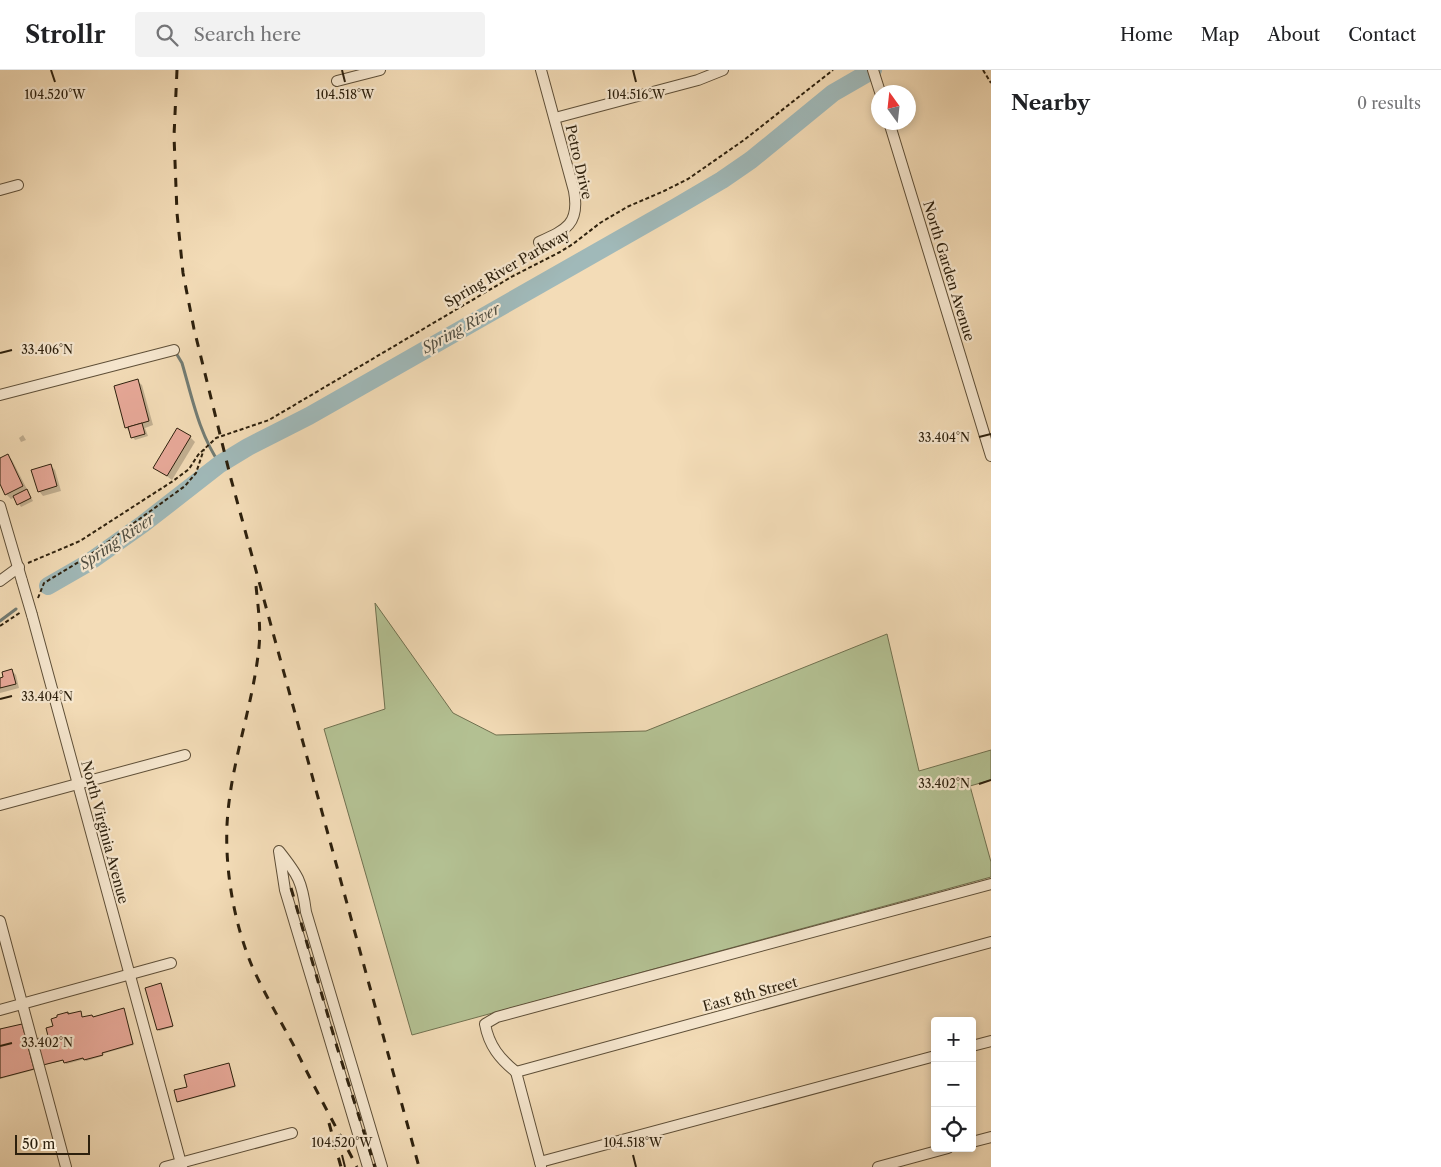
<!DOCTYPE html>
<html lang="en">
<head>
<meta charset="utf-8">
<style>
  :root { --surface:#fff; --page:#f2f2f2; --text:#202124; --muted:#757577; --line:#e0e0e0 }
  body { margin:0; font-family:"Libre Caslon Text",serif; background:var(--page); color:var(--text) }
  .controls { position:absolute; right:15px; bottom:15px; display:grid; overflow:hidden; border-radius:5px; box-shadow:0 2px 8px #0003 }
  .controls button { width:45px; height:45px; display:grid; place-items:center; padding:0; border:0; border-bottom:1px solid var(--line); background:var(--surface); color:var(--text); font:25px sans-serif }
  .compass { position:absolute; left:871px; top:15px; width:45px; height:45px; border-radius:50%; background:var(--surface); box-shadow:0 2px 8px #0003; rotate:345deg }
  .scale { position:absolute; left:15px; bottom:12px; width:75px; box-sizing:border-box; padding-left:5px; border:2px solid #2d200d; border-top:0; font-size:14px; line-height:18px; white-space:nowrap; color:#2d200d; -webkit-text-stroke:4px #f7e8d0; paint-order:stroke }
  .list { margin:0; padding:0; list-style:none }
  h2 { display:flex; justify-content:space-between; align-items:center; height:65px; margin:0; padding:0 20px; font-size:21px }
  h2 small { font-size:16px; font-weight:400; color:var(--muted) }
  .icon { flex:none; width:28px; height:28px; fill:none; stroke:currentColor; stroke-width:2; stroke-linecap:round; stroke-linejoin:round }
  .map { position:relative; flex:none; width:991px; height:1097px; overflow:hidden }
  header { display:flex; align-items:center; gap:30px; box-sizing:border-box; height:70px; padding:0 25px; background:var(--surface); border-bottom:1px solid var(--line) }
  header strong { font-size:24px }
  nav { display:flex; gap:28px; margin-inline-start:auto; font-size:18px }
  .search { width:350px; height:45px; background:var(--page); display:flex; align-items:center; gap:12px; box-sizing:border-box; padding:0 18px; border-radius:5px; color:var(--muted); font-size:19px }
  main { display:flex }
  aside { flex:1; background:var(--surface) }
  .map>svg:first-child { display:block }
</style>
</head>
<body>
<header>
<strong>Strollr</strong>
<div class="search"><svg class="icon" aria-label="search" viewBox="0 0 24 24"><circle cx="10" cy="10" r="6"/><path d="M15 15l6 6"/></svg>Search here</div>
<nav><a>Home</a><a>Map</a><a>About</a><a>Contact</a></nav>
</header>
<main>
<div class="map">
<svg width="991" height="1097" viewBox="0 0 991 1097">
  <rect width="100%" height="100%" fill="#f3dcb7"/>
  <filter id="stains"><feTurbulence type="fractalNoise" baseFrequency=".004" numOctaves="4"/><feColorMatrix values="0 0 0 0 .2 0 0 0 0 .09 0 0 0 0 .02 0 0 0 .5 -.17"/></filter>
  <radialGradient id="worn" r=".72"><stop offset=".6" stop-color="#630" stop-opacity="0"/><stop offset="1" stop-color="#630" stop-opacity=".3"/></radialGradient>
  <polygon fill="#b4c294" stroke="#707150" points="375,533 453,643 496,665 646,661 887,564 919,701 991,680 991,710 970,716 991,792 991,807 412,965 324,659 385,639"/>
  <g fill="#0003">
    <polygon points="137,311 142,315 153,355 145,358 148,366 135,370 126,357"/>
    <polygon points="23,365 26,370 21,372 19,368"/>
    <polygon points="190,367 195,372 172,410 155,397"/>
    <polygon points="8,386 12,390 33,431 21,437 15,427 11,429 6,424 0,412 0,390"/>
    <polygon points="51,396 55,400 61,421 43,426 39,421"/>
    <polygon points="12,601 16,605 19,618 0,623 0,609 5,608"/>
    <polygon points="161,916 173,957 159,961 147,919"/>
    <polygon points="124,941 134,975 102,984 103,986 86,991 85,989 66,994 65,990 44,995 38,970 50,967 54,957 67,943 80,942 83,948"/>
    <polygon points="22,956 34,1000 0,1009 0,961"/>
    <polygon points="229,995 236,1017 179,1032 178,1031 189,1018"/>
  </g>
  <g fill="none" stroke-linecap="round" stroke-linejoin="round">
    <g stroke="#727c74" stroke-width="3">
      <path d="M 176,283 L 182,293 C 192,327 199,364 220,394"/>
      <polyline points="0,551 16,539"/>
    </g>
    <polyline stroke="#a0b9b9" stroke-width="18" points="48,516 88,493 143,454 220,394 248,377 309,346 676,137 722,110 751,90 833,23 873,0"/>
  </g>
  <g fill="#e8a999" stroke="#2d200d">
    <polygon points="138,309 149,351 125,358 114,316"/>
    <polygon points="142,353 145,364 131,368 128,357"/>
    <polygon points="177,358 191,366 167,406 153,398"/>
    <polygon points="8,384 23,416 5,425 0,414 0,388"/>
    <polygon points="51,394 57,416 38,422 31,400"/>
    <polygon points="27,419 31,428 17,435 13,426"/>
    <polygon points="12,599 16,614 0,618 0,608 3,607 2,602"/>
    <polygon points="161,913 173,956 157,960 145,918"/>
    <polygon points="124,938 133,974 102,983 103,985 84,990 83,988 64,993 63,990 43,995 36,969 48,966 46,958 53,956 51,949 57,947 57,945 68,942 68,944 81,941 82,947 92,945 93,947"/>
    <polygon points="22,954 34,999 0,1008 0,959"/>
    <polygon points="229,993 235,1016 177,1032 174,1020 187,1017 184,1005"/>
  </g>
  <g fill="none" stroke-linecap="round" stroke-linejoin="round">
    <g stroke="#5e4f38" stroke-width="12">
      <g id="minor">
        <polyline points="873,0 880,22"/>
        <polyline points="337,11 380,0"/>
        <polyline points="555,48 698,10 723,0"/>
        <polyline points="889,52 991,386"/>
        <polyline points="0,120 18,115"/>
        <path d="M 539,172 C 566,160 580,154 574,121 L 541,0"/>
        <polyline points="0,325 174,280"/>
        <polyline points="0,436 22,511"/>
        <polyline points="0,511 19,497"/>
        <polyline points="32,545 182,1097"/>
        <polyline points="0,735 185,685"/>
        <polyline points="0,851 66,1097"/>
        <polyline points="0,940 171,893"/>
        <polyline points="972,976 991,971"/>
        <path d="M 516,1002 C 500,989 489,976 485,954 L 497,947 L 991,814"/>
        <polyline points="516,1002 991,872"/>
        <polyline points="516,1002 541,1096"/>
        <polyline points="972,1072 991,1067"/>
        <polyline points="540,1092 935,986"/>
        <polyline points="165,1097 292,1063"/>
        <path d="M 368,1097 L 285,820 L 279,781 C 298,805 302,811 306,842 L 382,1097"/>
        <polyline points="878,1097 948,1078"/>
      </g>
    </g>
    <g stroke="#2d200d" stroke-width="2" stroke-dasharray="4 2.5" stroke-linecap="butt">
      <polyline points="983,0 991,13"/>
      <polyline points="28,493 80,471 173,411 189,399 198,385 216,368 269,350 513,206 560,182 573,174 600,153 627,137 664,121 688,109 744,70 833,0"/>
      <polyline points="38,528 44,513 87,487 185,416 196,403 204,379"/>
      <polyline points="0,556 21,542"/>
    </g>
    <use href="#minor" stroke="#f7e8d0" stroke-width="10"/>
    <g stroke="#2d200d" stroke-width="3" stroke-dasharray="9 9" stroke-linecap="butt">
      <polyline points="177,0 174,66 177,143 183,203 194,259 231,409 419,1097"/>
      <path d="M 256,516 C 258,536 261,557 259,577 C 253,637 230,694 227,755 C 225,801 234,853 252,896 C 264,923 280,950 294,976 C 314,1017 336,1057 357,1097"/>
      <polyline points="291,818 337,977 375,1097"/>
      <polyline points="329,1053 341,1097"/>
    </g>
    <g stroke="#5e4f38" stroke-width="12" stroke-linecap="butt">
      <polyline id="minor-bridge" points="22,511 32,545"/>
    </g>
    <use href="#minor-bridge" stroke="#f7e8d0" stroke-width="10"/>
  </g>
  <path fill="none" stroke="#2d200d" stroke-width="2" d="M 51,0 L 55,12M 342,0 L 345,12M 633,0 L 636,12M 0,283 L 12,280M 979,367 L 991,364M 0,629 L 12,626M 979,714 L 991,710M 0,976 L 12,973M 342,1085 L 345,1097M 633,1085 L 636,1097"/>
  <g text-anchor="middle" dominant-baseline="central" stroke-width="4.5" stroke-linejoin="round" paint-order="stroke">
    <g font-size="14" fill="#2d200d" stroke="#f7e8d0">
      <text transform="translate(579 92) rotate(77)">Petro Drive</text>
      <text transform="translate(507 198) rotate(-30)">Spring River Parkway</text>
      <text transform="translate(949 201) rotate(73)">North Garden Avenue</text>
      <text transform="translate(105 762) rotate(75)">North Virginia Avenue</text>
      <text transform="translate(750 924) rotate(-15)">East 8th Street</text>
    </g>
    <g font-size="15" font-style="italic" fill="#504e41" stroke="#f7e8d0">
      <text transform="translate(461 258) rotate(-29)">Spring River</text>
      <text transform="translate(117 471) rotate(-34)">Spring River</text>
    </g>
  </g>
  <g font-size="12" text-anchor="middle" fill="#2d200d" stroke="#f7e8d0" stroke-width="4.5" stroke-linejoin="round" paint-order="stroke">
    <text x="55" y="29">104.520°W</text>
    <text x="345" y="29">104.518°W</text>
    <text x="636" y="29">104.516°W</text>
    <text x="47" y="284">33.406°N</text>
    <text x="944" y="372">33.404°N</text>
    <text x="47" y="631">33.404°N</text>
    <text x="944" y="718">33.402°N</text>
    <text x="47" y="977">33.402°N</text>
    <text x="342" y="1077">104.520°W</text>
    <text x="633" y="1077">104.518°W</text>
  </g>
  <rect width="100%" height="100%" filter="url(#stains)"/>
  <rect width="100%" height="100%" fill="url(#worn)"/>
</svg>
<div class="controls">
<button>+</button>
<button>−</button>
<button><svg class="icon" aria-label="locate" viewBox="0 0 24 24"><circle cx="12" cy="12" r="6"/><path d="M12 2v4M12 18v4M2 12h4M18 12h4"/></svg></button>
</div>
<svg class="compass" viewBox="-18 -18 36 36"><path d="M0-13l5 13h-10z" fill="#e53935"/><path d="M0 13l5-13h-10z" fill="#757577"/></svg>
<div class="scale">50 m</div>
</div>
<aside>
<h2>Nearby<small>0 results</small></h2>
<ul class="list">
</ul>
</aside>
</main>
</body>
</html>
